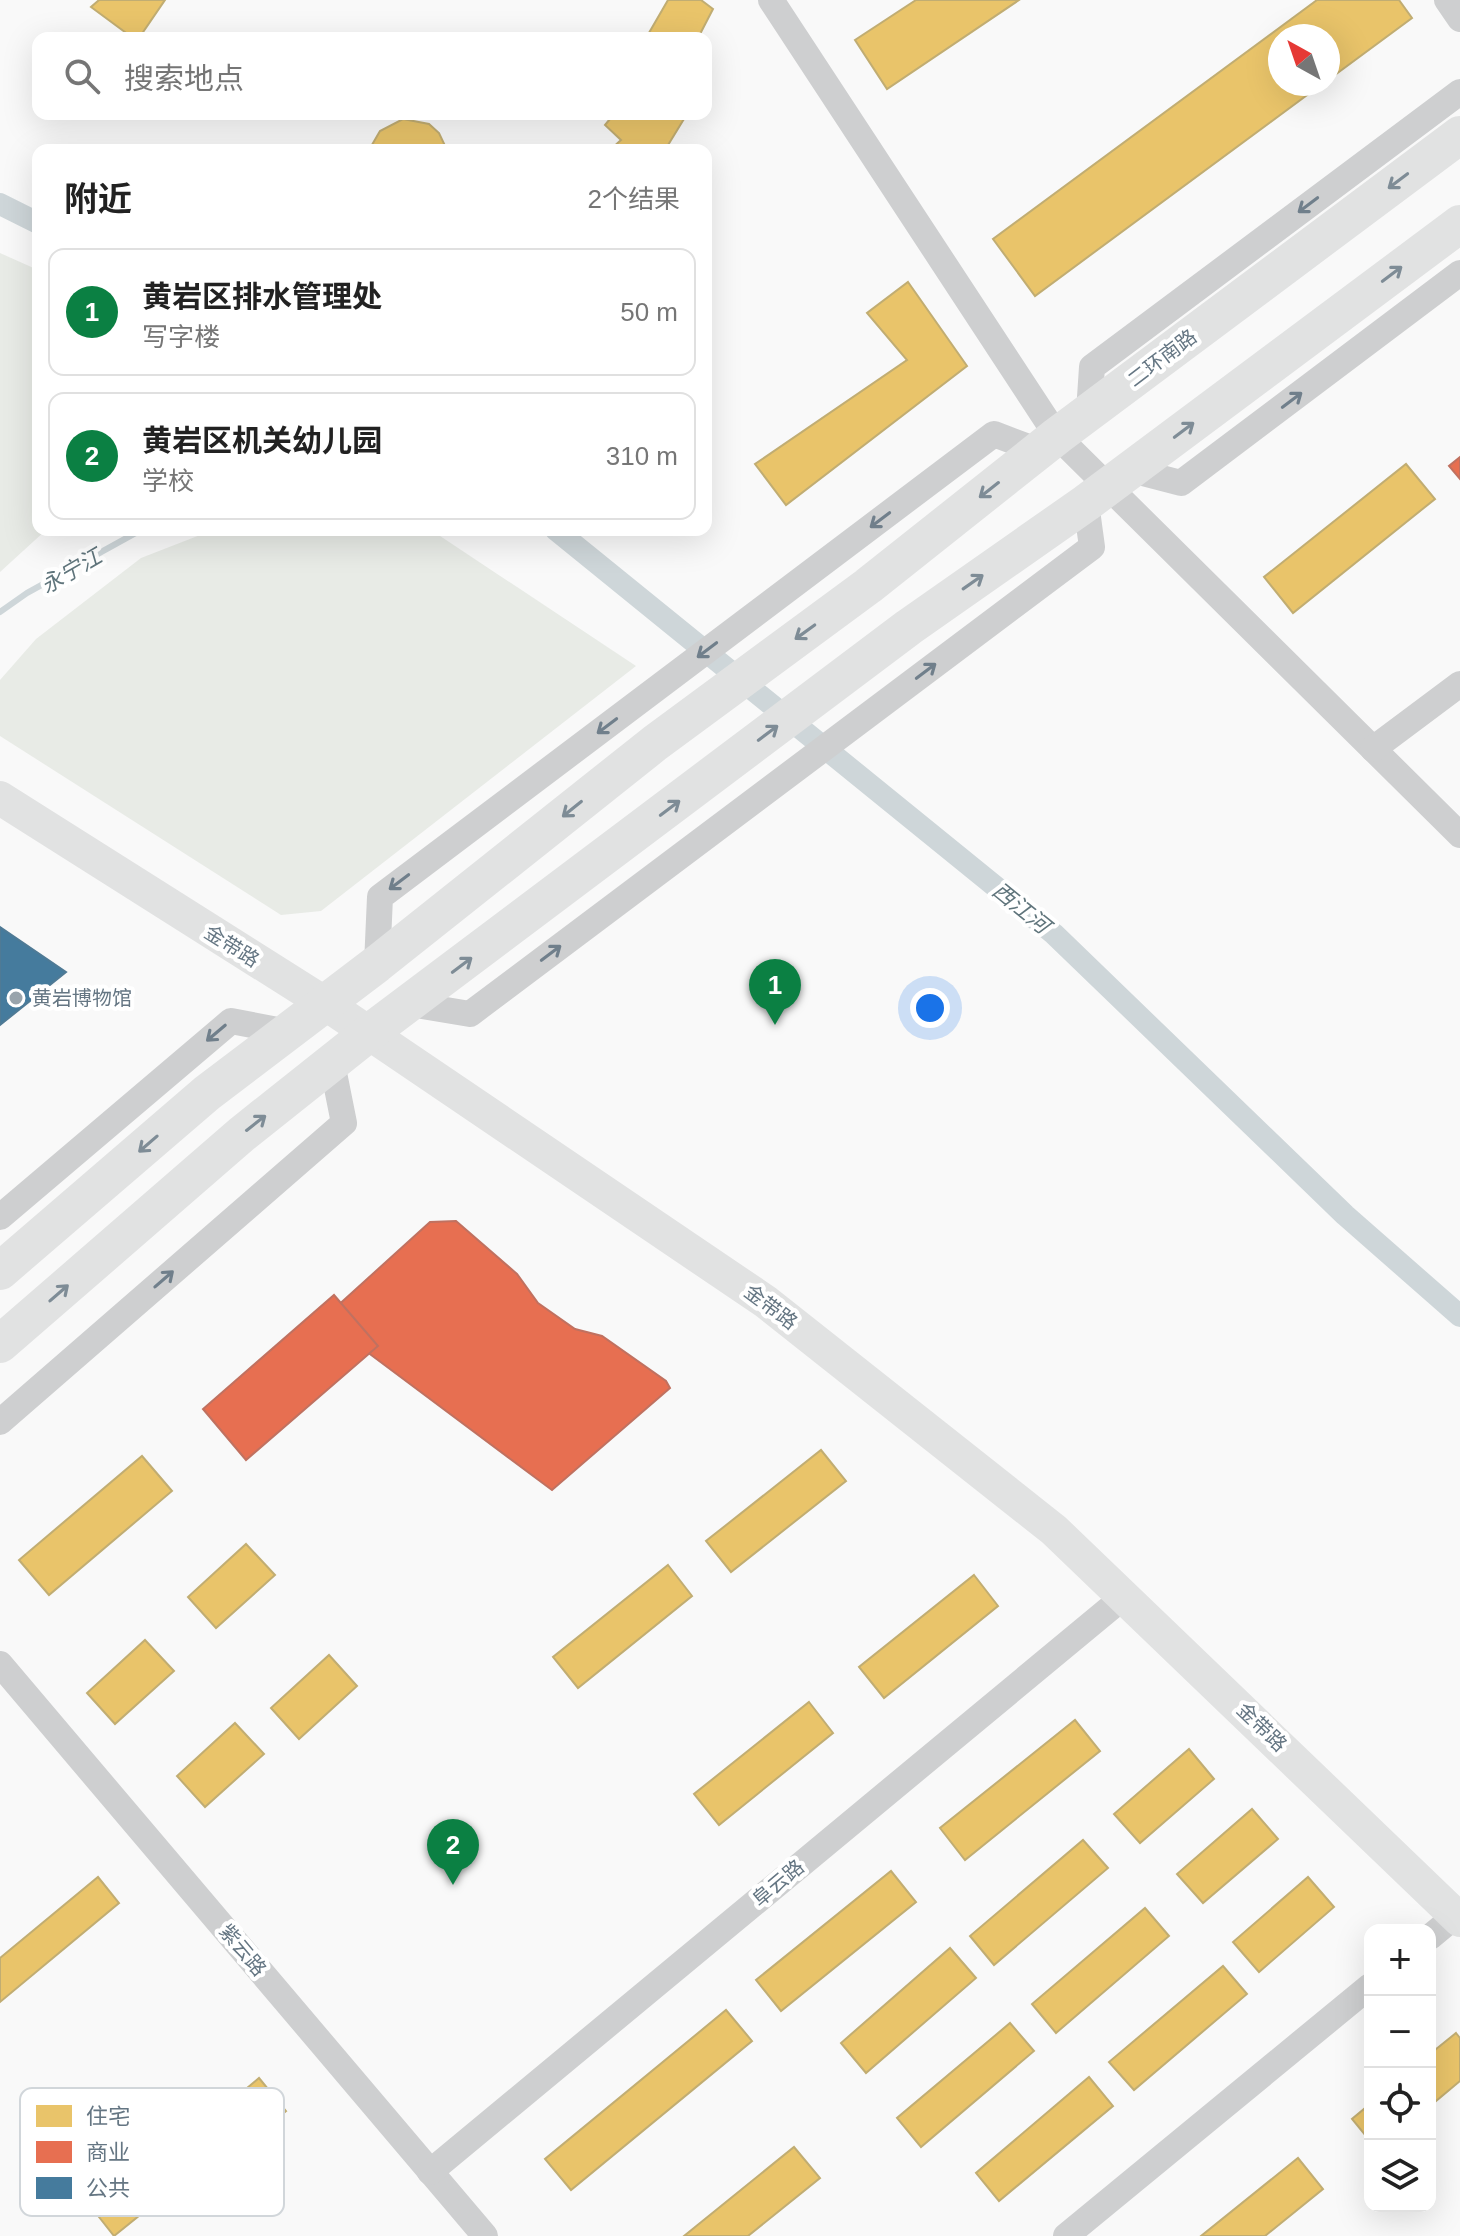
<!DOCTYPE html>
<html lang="zh">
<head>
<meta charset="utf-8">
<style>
  :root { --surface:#fff; --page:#f6f6f6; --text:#222; --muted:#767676; --line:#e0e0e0; --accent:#0b8043 }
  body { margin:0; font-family:Arial,"Noto Sans SC",sans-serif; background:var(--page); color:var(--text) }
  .controls { position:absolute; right:24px; bottom:24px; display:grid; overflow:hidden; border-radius:16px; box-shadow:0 8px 32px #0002 }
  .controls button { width:72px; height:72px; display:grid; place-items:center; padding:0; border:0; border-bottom:2px solid var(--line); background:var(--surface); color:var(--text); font:40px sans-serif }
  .compass { position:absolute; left:1268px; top:24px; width:72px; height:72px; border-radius:50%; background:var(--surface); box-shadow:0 8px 32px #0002; rotate:320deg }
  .you { position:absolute; left:930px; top:1008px; width:28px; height:28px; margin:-20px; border:6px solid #fff; border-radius:50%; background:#1a73e8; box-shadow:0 0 0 12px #1a73e833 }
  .badge { display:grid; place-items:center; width:52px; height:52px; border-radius:50%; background:var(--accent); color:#fff; font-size:26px; font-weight:700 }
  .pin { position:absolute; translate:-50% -66px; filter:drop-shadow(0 2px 4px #0008) }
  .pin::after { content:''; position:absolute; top:42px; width:28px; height:24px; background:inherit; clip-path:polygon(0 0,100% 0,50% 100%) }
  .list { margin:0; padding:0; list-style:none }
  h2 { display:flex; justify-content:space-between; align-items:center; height:104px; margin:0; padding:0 32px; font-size:34px }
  h2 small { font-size:26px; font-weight:400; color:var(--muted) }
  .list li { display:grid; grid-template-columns:52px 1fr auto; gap:24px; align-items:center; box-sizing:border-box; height:128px; margin:0 16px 16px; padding:0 16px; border:2px solid var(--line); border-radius:16px }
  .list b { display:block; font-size:30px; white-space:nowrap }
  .list p { margin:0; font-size:26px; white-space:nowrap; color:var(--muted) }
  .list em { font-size:26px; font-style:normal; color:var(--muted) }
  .icon { flex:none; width:44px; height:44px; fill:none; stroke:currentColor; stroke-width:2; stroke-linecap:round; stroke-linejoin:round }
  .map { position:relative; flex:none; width:1460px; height:2236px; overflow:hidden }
  .search { position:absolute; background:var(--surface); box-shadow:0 8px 32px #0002; left:32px; top:32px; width:680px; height:88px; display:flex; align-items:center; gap:20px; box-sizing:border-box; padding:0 28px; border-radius:16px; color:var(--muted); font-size:30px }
  .panel { position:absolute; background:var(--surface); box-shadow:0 8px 32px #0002; left:32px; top:144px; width:680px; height:392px; border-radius:16px }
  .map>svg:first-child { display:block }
</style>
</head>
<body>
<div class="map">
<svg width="1460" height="2236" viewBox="0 0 1460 2236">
  <rect width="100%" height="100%" fill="#f9f9f9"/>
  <g fill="#e8ebe6">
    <polygon points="0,253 38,270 38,530 46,530 0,572"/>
    <polygon points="213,530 431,530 636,666 321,911 281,915 0,736 0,680 36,639 141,558"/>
  </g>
  <g fill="#e9c46a" stroke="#c1ad72" stroke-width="2">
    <polygon points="99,0 165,0 139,38 133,38 91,7"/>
    <polygon points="668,0 701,0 713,9 698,38 646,38"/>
    <polygon points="916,0 1019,0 887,89 855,40"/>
    <polygon points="1317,0 1399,0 1412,18 1328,80 1328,36 1280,36 1280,84 1322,84 1035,296 993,239"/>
    <polygon points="614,114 687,114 665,150 610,150 621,140 605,125"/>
    <polygon points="403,119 429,124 439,133 447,150 369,150 380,131"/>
    <polygon points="908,282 967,366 786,505 755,464 907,360 867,313"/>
    <polygon points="1406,464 1435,499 1293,613 1264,577"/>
    <polygon points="821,1450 846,1481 731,1572 706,1541"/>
    <polygon points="142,1456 172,1491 49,1595 19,1560"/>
    <polygon points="246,1544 275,1575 216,1628 188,1597"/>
    <polygon points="668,1565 692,1596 578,1688 553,1657"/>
    <polygon points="974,1575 998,1606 884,1698 859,1667"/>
    <polygon points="145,1640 174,1671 115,1724 87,1693"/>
    <polygon points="329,1655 357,1686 299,1739 271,1708"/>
    <polygon points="809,1702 833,1733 719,1825 694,1794"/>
    <polygon points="1075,1720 1100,1751 965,1860 940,1828"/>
    <polygon points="235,1723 264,1754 205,1807 177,1776"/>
    <polygon points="1189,1749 1214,1779 1140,1843 1114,1814"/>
    <polygon points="1252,1809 1278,1839 1203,1903 1177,1874"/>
    <polygon points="1083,1840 1108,1868 994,1965 970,1936"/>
    <polygon points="891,1871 916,1902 781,2011 756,1980"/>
    <polygon points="98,1877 119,1903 0,2002 0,1958"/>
    <polygon points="1308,1877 1334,1907 1259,1972 1233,1942"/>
    <polygon points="1145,1908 1169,1936 1056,2033 1032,2004"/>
    <polygon points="950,1948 976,1978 866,2073 841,2043"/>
    <polygon points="1223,1966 1247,1994 1134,2090 1109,2062"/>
    <polygon points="726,2010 752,2041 571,2190 545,2159"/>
    <polygon points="1010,2023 1034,2051 921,2147 897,2118"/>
    <polygon points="1456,2033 1460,2038 1460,2081 1430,2106 1430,2054"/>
    <polygon points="1089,2077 1113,2106 999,2201 976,2173"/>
    <polygon points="259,2078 286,2111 225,2162 198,2129"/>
    <polygon points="1370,2104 1370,2141 1352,2119"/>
    <polygon points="794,2147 820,2178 748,2236 684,2236"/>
    <polygon points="149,2153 176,2186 114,2236 88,2203"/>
    <polygon points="1298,2158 1323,2189 1265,2236 1201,2236"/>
  </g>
  <g fill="#e76f51" stroke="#c07160" stroke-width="2">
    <polygon points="1460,457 1460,479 1449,466"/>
    <polygon points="456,1221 517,1274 538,1303 575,1329 602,1336 666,1381 670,1388 552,1490 323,1319 430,1222"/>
    <polygon points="334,1295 378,1346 246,1460 203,1409"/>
  </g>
  <polygon fill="#457b9d" stroke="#4f7a95" stroke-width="2" points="0,927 66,972 0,1025"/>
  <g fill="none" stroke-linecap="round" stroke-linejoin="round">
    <polyline stroke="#ced6d9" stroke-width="6" points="0,612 27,593 141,530"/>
    <g stroke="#ced6d9" stroke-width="22">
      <polyline points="0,204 38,223"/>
      <polyline points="556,530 1054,934 1345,1215 1460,1316"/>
    </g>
    <g stroke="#cecfd0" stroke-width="26">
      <polyline points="771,0 1057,436 1460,835"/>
      <polyline points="1447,0 1460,19"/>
      <polyline points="1089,412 1092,367 1460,92"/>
      <polyline points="1131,470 1181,483 1460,273"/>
      <polyline points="1373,749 1460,684"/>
      <polyline points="377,964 380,897 994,434 1039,451"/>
      <polyline points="410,1004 470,1014 1092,547 1086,503"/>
      <polyline points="0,1217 231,1021 288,1032"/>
      <polyline points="0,1422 344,1123 332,1063"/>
      <polyline points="0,1664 485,2236"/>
      <polyline points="1430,1937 1460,1912"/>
      <polyline points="430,2172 1126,1595"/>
      <polyline points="1066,2236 1370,1986"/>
    </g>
    <polyline stroke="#e1e2e2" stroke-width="34" points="0,798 326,1004 766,1302 1054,1530 1460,1920"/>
    <g stroke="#e1e2e2" stroke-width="38">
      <polyline points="0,1271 207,1093 377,964 655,743 868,586 1057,436 1460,135"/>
      <polyline points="0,1344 242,1134 369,1033 909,627 1086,503 1460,224"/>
    </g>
  </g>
  <defs><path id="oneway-shaft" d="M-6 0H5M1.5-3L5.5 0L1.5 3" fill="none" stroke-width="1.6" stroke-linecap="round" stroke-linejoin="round" transform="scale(2)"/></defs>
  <g stroke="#7e8c96">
    <use href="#oneway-shaft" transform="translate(1398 181) rotate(143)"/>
    <use href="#oneway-shaft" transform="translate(1392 274) rotate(-37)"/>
    <use href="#oneway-shaft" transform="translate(1184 430) rotate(-37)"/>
    <use href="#oneway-shaft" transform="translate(989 490) rotate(142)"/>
    <use href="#oneway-shaft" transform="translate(973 582) rotate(-35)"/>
    <use href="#oneway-shaft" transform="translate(805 632) rotate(144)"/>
    <use href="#oneway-shaft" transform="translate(768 733) rotate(-37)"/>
    <use href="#oneway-shaft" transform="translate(670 808) rotate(-37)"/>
    <use href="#oneway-shaft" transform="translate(572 809) rotate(141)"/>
    <use href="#oneway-shaft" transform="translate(462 965) rotate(-37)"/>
    <use href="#oneway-shaft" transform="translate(256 1123) rotate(-38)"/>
    <use href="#oneway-shaft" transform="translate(148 1144) rotate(139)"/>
    <use href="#oneway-shaft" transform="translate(59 1293) rotate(-41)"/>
  </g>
  <g stroke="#707f8b">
    <use href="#oneway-shaft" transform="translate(1308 205) rotate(143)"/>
    <use href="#oneway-shaft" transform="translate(1292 400) rotate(-37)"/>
    <use href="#oneway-shaft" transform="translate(880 520) rotate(143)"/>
    <use href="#oneway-shaft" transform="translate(707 650) rotate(143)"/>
    <use href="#oneway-shaft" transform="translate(926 671) rotate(-37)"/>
    <use href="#oneway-shaft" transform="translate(607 726) rotate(143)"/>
    <use href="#oneway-shaft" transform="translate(399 882) rotate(143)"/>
    <use href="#oneway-shaft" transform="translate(551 953) rotate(-37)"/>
    <use href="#oneway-shaft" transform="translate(216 1033) rotate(140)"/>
    <use href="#oneway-shaft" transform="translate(164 1279) rotate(-41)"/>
  </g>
  <circle fill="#99a4ac" stroke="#fff" stroke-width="3" cx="16" cy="998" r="8"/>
  <g text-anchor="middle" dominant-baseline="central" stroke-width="8" stroke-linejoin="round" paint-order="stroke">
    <g font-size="20" fill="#657683" stroke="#fff">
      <text transform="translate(1162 358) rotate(-37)">二环南路</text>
      <text transform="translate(232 946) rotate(32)">金带路</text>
      <text transform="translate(771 1307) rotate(37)">金带路</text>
      <text transform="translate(1262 1727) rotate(44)">金带路</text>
      <text transform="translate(778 1883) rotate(-40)">阜云路</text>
      <text transform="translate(243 1950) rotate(50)">紫云路</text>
    </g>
    <g font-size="20" fill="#657683" stroke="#fff" text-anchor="start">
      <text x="32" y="998">黄岩博物馆</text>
    </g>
    <g font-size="22" font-style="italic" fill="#60757c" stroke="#fff">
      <text transform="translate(71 571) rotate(-30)">永宁江</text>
      <text transform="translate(1021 908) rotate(39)">西江河</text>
    </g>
  </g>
  <rect x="20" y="2088" width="264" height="128" rx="12" fill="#fff" stroke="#d1d6da" stroke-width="2"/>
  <rect x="36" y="2105" width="36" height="22" fill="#e9c46a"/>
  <rect x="36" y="2141" width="36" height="22" fill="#e76f51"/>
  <rect x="36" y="2177" width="36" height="22" fill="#457b9d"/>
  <g font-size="22" fill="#657683">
    <text x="86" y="2124">住宅</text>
    <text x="86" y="2160">商业</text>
    <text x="86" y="2196">公共</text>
  </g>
</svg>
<div class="controls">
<button>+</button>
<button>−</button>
<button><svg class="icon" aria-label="locate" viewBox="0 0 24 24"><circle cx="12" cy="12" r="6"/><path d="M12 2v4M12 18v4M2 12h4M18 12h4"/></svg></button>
<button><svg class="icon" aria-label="layers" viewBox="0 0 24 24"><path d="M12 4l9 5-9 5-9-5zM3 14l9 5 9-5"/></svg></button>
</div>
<svg class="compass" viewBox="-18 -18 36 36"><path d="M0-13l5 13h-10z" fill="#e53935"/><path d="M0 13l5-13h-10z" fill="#767676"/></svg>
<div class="you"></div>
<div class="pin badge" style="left:775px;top:1025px">1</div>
<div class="pin badge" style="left:453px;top:1885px">2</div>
<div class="search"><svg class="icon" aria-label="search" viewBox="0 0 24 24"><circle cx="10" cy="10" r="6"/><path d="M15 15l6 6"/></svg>搜索地点</div>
<section class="panel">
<h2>附近<small>2个结果</small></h2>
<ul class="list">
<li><span class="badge">1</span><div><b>黄岩区排水管理处</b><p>写字楼</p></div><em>50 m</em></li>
<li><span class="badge">2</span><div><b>黄岩区机关幼儿园</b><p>学校</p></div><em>310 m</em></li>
</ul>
</section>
</div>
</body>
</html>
